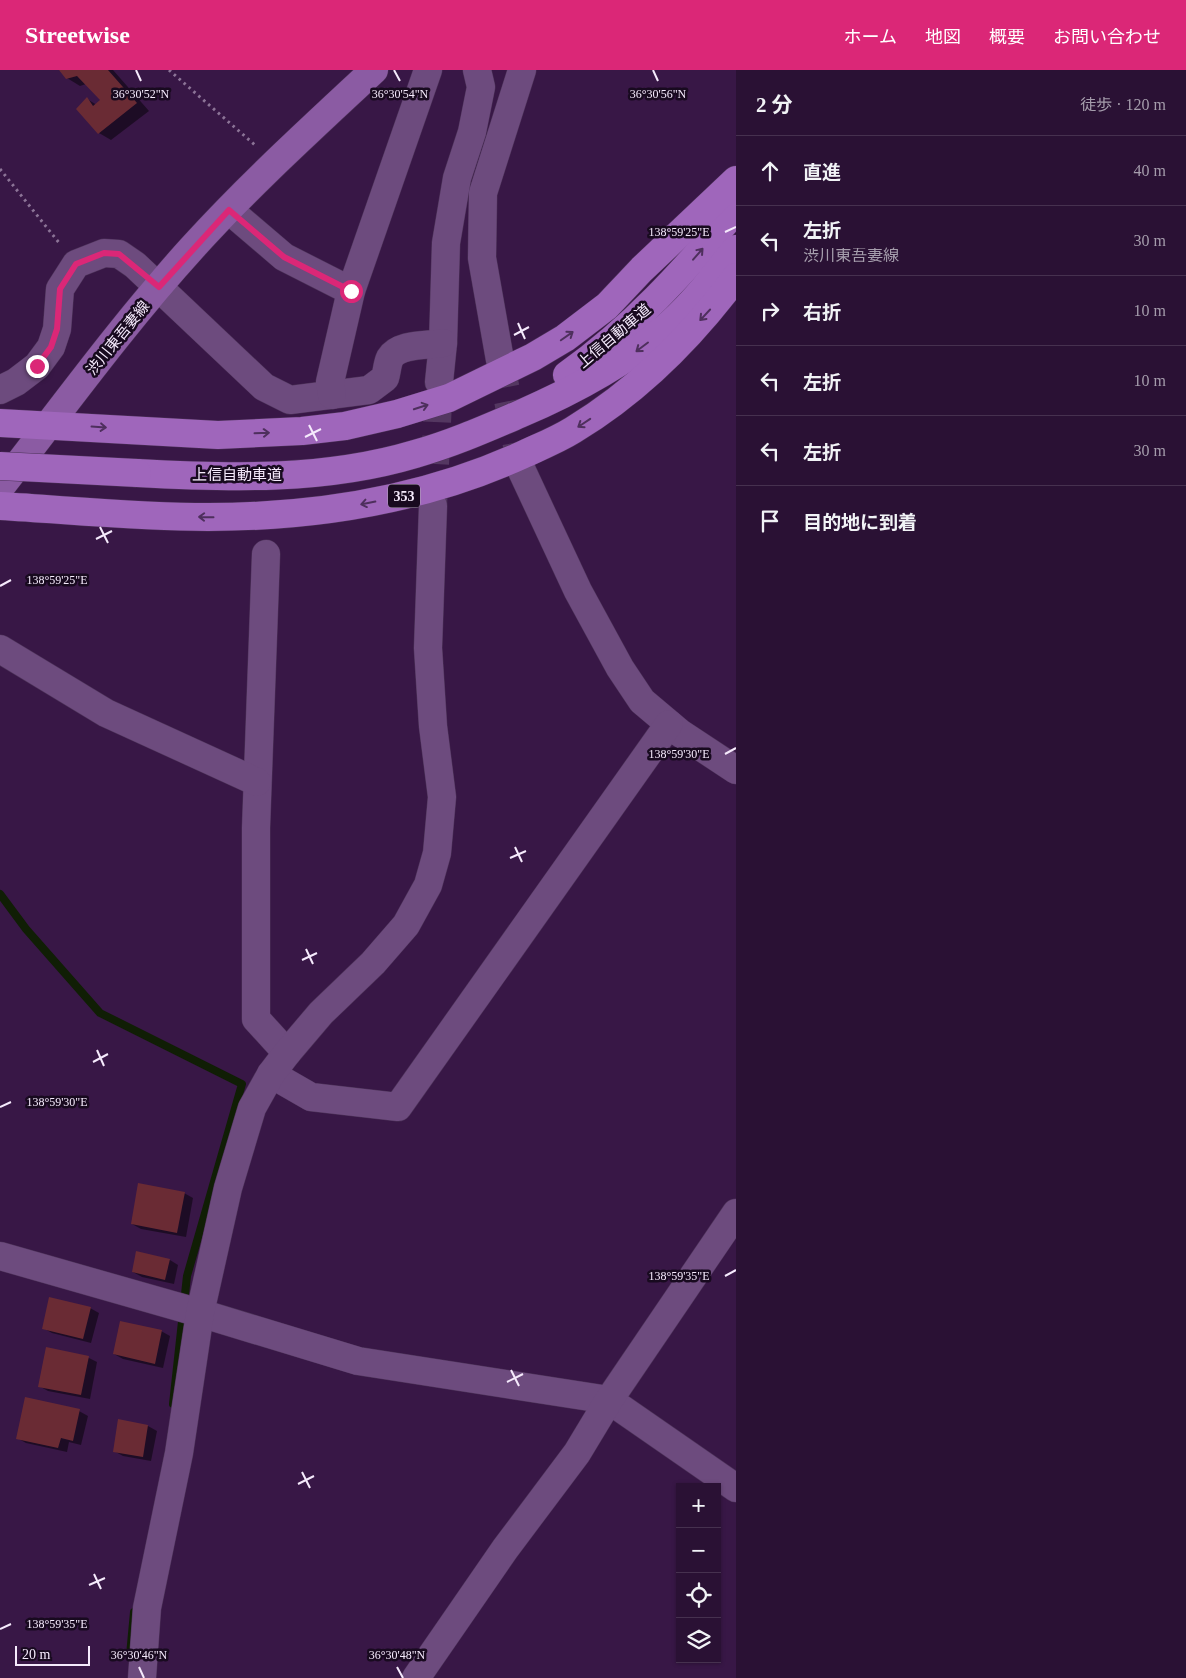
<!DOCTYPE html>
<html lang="ja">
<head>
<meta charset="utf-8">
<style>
  :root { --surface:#2a1134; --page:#361f40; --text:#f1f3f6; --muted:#a59dac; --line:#46314f; --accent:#db2777 }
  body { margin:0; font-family:"Times New Roman","Noto Sans JP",serif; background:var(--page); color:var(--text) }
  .controls { position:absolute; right:15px; bottom:15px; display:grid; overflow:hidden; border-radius:0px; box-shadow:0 1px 4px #0004 }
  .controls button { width:45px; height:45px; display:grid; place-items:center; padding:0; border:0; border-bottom:1px solid var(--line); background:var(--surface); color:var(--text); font:25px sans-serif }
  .scale { position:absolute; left:15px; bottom:12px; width:75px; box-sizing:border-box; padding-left:5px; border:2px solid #f5eafc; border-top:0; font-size:14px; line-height:18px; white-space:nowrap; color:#f5eafc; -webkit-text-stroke:4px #180a1f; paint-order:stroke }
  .stop { position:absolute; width:15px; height:15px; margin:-11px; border:4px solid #db2777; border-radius:50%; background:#fff }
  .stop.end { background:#db2777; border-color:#fff; box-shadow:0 1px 5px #0008 }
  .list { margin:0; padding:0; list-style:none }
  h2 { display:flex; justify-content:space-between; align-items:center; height:65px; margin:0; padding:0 20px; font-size:21px }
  h2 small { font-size:16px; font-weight:400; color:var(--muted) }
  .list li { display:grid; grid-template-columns:32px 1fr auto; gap:15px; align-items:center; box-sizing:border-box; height:70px; padding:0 20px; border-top:1px solid var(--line) }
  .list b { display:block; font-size:19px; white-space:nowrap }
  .list p { margin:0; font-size:16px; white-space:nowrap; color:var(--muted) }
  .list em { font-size:16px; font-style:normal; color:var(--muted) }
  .icon { flex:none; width:28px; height:28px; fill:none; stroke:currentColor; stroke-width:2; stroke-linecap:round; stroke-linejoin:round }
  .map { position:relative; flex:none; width:736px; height:1608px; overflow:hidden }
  header { display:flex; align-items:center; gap:30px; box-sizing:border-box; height:70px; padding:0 25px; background:var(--accent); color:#fff }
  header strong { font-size:24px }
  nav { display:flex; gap:28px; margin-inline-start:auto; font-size:18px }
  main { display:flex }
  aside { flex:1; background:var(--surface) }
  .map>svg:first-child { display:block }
</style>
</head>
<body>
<header>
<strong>Streetwise</strong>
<nav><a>ホーム</a><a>地図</a><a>概要</a><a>お問い合わせ</a></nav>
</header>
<main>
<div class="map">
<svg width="736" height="1608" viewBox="0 0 736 1608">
  <rect width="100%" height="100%" fill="#381746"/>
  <g fill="#0007">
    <polygon points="61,0 113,0 149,41 111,70 99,63 87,29 97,35 102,30 86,14 80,16 67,8"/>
    <polygon points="184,1123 193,1128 186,1167 141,1159 132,1154"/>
    <polygon points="170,1190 178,1195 174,1214 142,1207 133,1202"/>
    <polygon points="90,1238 99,1243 91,1273 52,1263 43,1258"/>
    <polygon points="161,1261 170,1266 163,1298 123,1289 114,1284"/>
    <polygon points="89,1288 97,1292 90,1329 48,1321 39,1316"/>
    <polygon points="79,1341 88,1346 81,1375 69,1372 67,1382 26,1373 17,1368"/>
    <polygon points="119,1351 148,1356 157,1361 151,1391 123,1386 114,1381"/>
  </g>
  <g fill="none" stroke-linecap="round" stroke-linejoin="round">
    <g stroke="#101e05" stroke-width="8">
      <polyline points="0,824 26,859 100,943 242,1014 187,1206 173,1334"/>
      <polyline points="130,1585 134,1542"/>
    </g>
  </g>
  <g fill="#6a2b34">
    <polygon points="59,0 108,0 137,33 98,64 76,39 87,27 93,36 100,30 77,6 66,9"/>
    <polygon points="138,1113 185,1122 177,1163 131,1154"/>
    <polygon points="136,1181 170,1189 165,1210 132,1202"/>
    <polygon points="49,1227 91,1237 83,1269 42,1259"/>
    <polygon points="120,1251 162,1260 155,1294 113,1284"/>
    <polygon points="46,1277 89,1286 81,1325 38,1317"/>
    <polygon points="25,1327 80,1339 73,1371 61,1368 58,1378 16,1369"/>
    <polygon points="118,1349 148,1355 143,1387 113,1382"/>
  </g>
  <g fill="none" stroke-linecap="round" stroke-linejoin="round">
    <g stroke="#543761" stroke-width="28" stroke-dasharray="28 14" stroke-linecap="butt">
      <polyline points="500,290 522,401"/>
      <polyline points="433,436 439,312"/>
    </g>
    <g stroke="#4d3359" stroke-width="29">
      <g id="minor">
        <polyline points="229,140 284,187 351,221"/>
        <polyline points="500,290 482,188 483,123 522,0"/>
        <polyline points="439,312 443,273 446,173 457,108 472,62 481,17 477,0"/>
        <path d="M 0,320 L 16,312 L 37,296 L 51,277 L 57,259 L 60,219 L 76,194 L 104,183 L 119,184 L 135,195 L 264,317 L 290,330 L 369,320 L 385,308 C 387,302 387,294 390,288 C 399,273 427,276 443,273"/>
        <polyline points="332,325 330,312 351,221 428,0"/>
        <polyline points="522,401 578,521 620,598 642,631 680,663 736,700"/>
        <polyline points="266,484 256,758 256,949 287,983"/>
        <polyline points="0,579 106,643 257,712"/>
        <polyline points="271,1004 311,1027 398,1037 669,654"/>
        <polyline points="0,1186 200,1243 358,1291 609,1330 736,1418"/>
        <polyline points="142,1608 147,1538 179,1383 200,1243 228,1118 252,1038 271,1004 287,983 321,943 373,893 406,855 428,815 437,783 442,727 433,656 428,578 433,436"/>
        <polyline points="416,1608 505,1479 577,1383 609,1330 736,1143"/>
      </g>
    </g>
    <g stroke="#4d3359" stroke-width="29">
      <path id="major" d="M 0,418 C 63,337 123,254 192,178 C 249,115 312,58 374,0"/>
    </g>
    <g stroke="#4d3359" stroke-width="29">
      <g id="highway">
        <path d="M 567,305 C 632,259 684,201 736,140"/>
        <polyline points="0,353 218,365 302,361 345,356 397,344 449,328 533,287 565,268 607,236 642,199 736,110"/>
        <path d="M 137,403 C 229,408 325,411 415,384 C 451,374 485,359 520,344 C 571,322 621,296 663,260 C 691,237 713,207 736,179"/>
        <path d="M 0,436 C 69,440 139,447 208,447 C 316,447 423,430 522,385 C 539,377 557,370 573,360 C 636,322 692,266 736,207"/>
      </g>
    </g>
    <g stroke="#8c7497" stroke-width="3" stroke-dasharray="2.5 4" stroke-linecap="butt">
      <polyline points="169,0 255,75"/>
      <polyline points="0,99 60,174"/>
    </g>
    <use href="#minor" stroke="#6d4b7e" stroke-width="28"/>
    <use href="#major" stroke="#8b5ba3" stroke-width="28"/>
    <use href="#highway" stroke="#9f66bb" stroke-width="28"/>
    <g stroke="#4d3359" stroke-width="29" stroke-linecap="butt">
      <polyline id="highway-bridge" points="0,396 137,403"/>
    </g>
    <use href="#highway-bridge" stroke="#9f66bb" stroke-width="28"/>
  </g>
  <defs><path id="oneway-shaft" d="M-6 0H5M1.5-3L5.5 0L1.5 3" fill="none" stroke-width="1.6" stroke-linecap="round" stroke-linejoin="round" transform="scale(1.25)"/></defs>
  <g stroke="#4e2f5d">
    <use href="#oneway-shaft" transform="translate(698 184) rotate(-49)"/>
    <use href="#oneway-shaft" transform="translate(705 245) rotate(133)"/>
    <use href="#oneway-shaft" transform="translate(567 266) rotate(-35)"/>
    <use href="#oneway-shaft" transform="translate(642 277) rotate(143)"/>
    <use href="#oneway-shaft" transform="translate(421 337) rotate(-18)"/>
    <use href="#oneway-shaft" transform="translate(584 353) rotate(146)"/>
    <use href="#oneway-shaft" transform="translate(99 357) rotate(4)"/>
    <use href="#oneway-shaft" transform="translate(262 363) rotate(-2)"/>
    <use href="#oneway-shaft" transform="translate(368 433) rotate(169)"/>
    <use href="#oneway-shaft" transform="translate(206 447) rotate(-179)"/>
  </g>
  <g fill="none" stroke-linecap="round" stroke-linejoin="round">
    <polyline stroke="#db2777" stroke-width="6" points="37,296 51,277 57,259 60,219 76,194 104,183 119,184 159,217 229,140 284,187 351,221"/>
  </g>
  <path fill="none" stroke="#f5eafc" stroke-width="2" d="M 136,0 L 141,11M 394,0 L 400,11M 653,0 L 658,11M 725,162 L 736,157M 518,253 L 525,269M 514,265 L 529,257M 309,355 L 317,371M 305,367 L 321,359M 100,457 L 108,473M 96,469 L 112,461M 0,516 L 11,510M 725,684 L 736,678M 515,777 L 522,792M 510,788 L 526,781M 306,879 L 313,894M 302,890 L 317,883M 97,980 L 104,996M 93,992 L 108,984M 0,1037 L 11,1032M 725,1206 L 736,1200M 511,1300 L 519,1316M 507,1312 L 523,1304M 302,1402 L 310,1418M 298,1414 L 314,1406M 94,1504 L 101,1519M 89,1515 L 105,1508M 0,1559 L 11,1554M 139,1597 L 144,1608M 397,1597 L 403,1608"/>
  <g text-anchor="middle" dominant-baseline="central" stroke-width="5" stroke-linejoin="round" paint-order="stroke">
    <rect fill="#180a1f" stroke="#b3a7ba" stroke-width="1" x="388" y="414.5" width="32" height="23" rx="4"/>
    <g font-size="14" font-weight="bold" fill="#f5eafc">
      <text x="404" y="426">353</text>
    </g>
    <g font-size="15" fill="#f5eafc" stroke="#180a1f">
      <text transform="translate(614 266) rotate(-40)">上信自動車道</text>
      <text transform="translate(118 268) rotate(-51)">渋川東吾妻線</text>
      <text x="237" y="405">上信自動車道</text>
    </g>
  </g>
  <g font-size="12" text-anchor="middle" fill="#f5eafc" stroke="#180a1f" stroke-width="5" stroke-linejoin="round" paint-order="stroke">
    <text x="141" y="28">36°30'52"N</text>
    <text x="400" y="28">36°30'54"N</text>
    <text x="658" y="28">36°30'56"N</text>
    <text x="679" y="166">138°59'25"E</text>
    <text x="57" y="514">138°59'25"E</text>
    <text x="679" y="688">138°59'30"E</text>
    <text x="57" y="1036">138°59'30"E</text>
    <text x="679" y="1210">138°59'35"E</text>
    <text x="57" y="1558">138°59'35"E</text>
    <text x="139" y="1589">36°30'46"N</text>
    <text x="397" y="1589">36°30'48"N</text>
  </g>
</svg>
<div class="controls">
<button>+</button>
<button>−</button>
<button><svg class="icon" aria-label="locate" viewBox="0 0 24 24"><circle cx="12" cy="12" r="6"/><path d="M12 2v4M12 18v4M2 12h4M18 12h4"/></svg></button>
<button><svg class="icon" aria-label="layers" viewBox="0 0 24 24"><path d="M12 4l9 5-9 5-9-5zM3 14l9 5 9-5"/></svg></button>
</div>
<div class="scale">20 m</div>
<div class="stop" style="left:351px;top:221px"></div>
<div class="stop end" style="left:37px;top:296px"></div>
</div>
<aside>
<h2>2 分<small>徒歩 · 120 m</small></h2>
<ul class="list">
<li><svg class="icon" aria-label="ahead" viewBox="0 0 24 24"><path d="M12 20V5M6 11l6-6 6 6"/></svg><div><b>直進</b></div><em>40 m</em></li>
<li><svg class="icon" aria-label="left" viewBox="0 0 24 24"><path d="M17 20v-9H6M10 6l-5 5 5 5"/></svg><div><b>左折</b><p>渋川東吾妻線</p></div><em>30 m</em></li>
<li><svg class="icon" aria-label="right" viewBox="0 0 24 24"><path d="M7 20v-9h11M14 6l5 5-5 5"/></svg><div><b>右折</b></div><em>10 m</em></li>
<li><svg class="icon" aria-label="left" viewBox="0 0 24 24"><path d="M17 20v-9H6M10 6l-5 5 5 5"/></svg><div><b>左折</b></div><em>10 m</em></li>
<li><svg class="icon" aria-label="left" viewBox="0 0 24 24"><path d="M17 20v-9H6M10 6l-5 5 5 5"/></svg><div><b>左折</b></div><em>30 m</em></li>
<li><svg class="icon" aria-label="arrive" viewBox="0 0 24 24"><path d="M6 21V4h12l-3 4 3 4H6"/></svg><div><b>目的地に到着</b></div></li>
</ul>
</aside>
</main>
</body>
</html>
